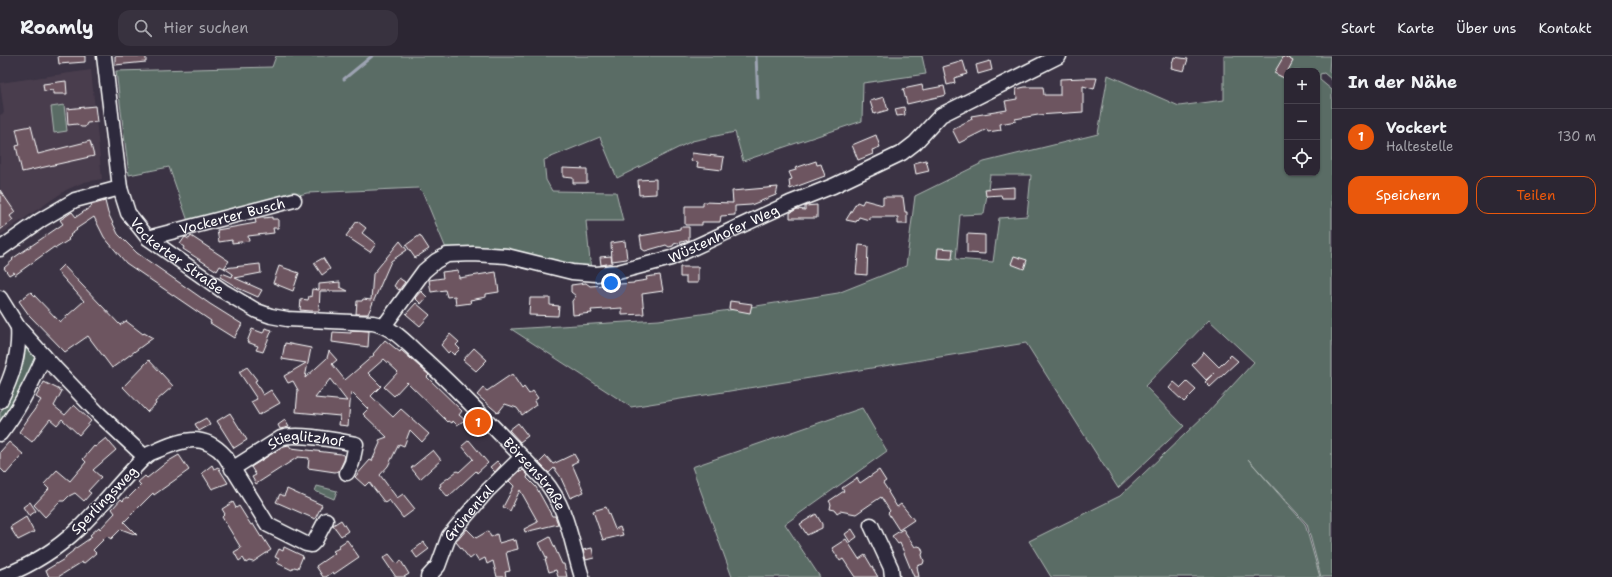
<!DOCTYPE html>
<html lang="de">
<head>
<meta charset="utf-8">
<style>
  :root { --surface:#2c2633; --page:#38323f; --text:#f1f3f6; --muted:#a6a5ac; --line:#48434e; --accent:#ea580c }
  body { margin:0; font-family:"Shantell Sans",sans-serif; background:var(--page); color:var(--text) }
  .controls { position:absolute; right:12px; top:12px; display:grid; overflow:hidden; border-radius:8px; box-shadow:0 1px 3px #0004 }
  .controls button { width:36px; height:36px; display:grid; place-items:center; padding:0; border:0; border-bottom:1px solid var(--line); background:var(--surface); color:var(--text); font:20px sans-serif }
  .you { position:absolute; left:611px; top:227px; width:14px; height:14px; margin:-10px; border:3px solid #fff; border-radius:50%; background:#1a73e8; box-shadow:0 0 0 6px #1a73e833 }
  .badge { display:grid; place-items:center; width:26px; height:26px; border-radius:50%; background:var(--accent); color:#fff; font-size:13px; font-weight:700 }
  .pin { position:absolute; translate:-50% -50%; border:2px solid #fff; box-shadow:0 1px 4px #0006 }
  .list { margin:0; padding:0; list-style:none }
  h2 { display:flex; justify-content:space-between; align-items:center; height:52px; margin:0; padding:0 16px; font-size:17px }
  h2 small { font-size:13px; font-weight:400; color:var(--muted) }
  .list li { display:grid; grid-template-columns:26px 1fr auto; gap:12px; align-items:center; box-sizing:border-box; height:56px; padding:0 16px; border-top:1px solid var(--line) }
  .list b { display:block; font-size:15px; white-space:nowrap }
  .list p { margin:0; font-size:13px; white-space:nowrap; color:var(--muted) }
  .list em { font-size:13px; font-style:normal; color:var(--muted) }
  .actions { display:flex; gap:8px; padding:12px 16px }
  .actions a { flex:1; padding:9px 0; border:1px solid var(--accent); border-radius:12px; text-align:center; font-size:14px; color:var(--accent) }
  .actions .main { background:var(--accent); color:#fff }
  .icon { flex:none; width:22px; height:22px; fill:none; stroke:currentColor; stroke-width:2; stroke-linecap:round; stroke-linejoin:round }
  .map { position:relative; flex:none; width:1332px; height:521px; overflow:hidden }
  header { display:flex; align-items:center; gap:24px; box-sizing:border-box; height:56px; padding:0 20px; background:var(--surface); border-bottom:1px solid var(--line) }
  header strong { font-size:19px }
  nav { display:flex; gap:22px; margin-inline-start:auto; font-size:14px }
  .search { width:280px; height:36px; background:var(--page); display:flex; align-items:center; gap:10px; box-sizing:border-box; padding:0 14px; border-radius:12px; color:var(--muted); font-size:15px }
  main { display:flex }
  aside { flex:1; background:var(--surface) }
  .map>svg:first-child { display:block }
</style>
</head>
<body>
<header>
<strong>Roamly</strong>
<div class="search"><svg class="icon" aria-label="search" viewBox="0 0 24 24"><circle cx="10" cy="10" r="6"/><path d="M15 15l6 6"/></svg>Hier suchen</div>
<nav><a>Start</a><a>Karte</a><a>Über uns</a><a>Kontakt</a></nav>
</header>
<main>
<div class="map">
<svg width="1332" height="521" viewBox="0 0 1332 521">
  <rect width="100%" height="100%" fill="#3b3344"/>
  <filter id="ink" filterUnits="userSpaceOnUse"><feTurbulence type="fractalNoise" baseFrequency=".025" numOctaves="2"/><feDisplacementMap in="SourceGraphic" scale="8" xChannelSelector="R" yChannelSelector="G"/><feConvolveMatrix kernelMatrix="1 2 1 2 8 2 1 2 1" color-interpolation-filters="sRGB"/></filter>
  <g filter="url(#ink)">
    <polygon fill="#4a3d4d" points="91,14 102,123 84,126 66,134 0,179 0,59 4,57 0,27"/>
    <g fill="#5a6c65" stroke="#acb6b2" fill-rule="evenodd">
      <polygon points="276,0 922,0 926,18 863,27 862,65 743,105 735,76 692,85 617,122 600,81 544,104 546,124 552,135 616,136 623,165 586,165 591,215 505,192 447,195 423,137 418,132 307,137 189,168 169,111 129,119 116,15 272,11"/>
      <path d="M 1224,0 L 1330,0 L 1329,16 L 1332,16 L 1332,24 L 1324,17 L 1320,18 L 1320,24 L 1332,34 L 1332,521 L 1321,521 L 1307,468 L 1248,403 L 1305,468 L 1320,521 L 1051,521 L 1029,485 L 1120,440 L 1207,357 L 1254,306 L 1209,264 L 1145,330 L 1184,370 L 1118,432 L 1026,287 L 631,351 L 511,273 L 659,264 L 744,252 L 838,237 L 906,210 L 915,140 L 984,106 L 1098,78 L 1108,19 L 1179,50 L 1224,44 ZM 1287,15 L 1317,15 L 1317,117 L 1287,117 ZM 990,119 L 1031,119 L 1027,160 L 999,162 L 993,206 L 956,203 L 960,159 L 984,158 Z"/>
      <polygon points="64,49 67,75 54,77 51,51"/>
      <polygon points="24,287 39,303 0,372 0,357 4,350"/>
      <polygon points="862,352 887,395 785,468 820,521 732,521 692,411"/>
      <polygon points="317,430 337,435 334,443 315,435"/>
    </g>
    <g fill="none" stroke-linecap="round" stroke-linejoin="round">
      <g stroke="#9da3b2" stroke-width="3">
        <polyline points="756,0 758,42"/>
        <polyline points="344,23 372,0"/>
      </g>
    </g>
    <g fill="#6d5561" stroke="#fff" fill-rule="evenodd">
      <polygon points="58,0 85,0 85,6 59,8"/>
      <polygon points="115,0 146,0 146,6 115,9"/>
      <polygon points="1284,0 1293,5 1284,22 1274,17"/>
      <polygon points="1174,1 1188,3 1184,15 1171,12"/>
      <polygon points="963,5 967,18 954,22 955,27 947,29 943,11"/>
      <polygon points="990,5 992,14 978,18 976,9"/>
      <polygon points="1083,22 1097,22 1094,33 1083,30 1083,56 1038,59 1015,63 1016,65 1000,68 1001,74 988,76 987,73 959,87 952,73 972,63 971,60 1007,54 1005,45 1017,43 1016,33 1025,31 1043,31 1044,39 1060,39 1060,23"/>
      <polygon points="66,25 67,38 53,38 53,34 44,35 43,28"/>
      <polygon points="922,29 923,34 944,30 946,39 907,48 903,33"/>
      <polygon points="884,41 888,54 874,58 870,45"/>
      <polygon points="95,50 97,66 87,67 85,71 81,71 77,68 68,69 67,53"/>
      <polygon points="904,51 905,59 897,60 895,53"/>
      <polygon points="31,70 38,98 90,85 94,100 22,116 16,90 20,89 16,73"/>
      <polygon points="876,79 880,91 872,94 873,98 858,104 852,89"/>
      <polygon points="692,97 724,101 722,114 697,111 698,106 691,105"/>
      <polygon points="926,104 929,115 916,118 914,107"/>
      <polygon points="816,105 817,109 821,108 825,120 790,133 789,124 792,123 789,116 796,114 795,112"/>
      <polygon points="563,112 587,113 587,127 573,127 573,122 563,121"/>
      <polygon points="656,123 656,138 639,139 638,124"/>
      <polygon points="778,131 776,139 751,149 735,150 735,159 721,160 720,166 702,166 702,169 685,169 685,150 703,150 703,146 733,147 732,135"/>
      <polygon points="1014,131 1014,142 1002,142 1001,139 986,140 985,133"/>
      <polygon points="0,134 15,156 10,160 13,164 0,174"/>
      <polygon points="883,141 903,141 905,156 907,156 907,168 898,168 898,161 869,161 869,164 859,161 856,166 846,164 857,146 862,148 864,144 883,149"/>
      <polygon points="105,145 108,157 118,178 137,197 210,248 242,268 234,282 210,267 211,265 126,207 104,181 94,161 76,173 77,174 70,179 71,180 68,183 69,184 56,192 54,191 15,219 14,216 9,219 4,212 13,204 12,203 63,168 60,164 72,156 76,161 92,150 91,149"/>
      <polygon points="817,149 817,162 790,162 790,157 797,153 805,154 805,150"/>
      <polygon points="272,161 272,163 278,163 278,172 273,172 274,177 248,180 249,185 232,187 232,184 219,186 217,174 256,167 255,163"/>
      <polygon points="357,165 366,172 362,177 376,188 370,196 346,180"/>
      <polygon points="680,171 689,171 689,184 674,188 673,190 669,191 666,189 645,195 642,193 640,180 680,173"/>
      <polygon points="967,178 985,179 985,198 967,197"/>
      <polygon points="420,179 429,193 415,202 406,189"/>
      <polygon points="191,180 229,205 224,212 220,210 217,215 183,193 184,191 180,188 185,181 189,183"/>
      <polygon points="400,185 407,194 391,205 368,258 356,258 357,245 362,245 363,243 371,244 373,218"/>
      <polygon points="625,185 627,203 612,205 611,187"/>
      <polygon points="859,189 868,190 867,219 856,218"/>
      <polygon points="938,192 953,193 952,203 937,202"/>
      <polygon points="611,200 612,207 601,209 600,201"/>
      <polygon points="1014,200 1027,204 1024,213 1011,208"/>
      <polygon points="323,202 330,213 322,219 314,207"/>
      <polygon points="260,208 261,217 235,222 262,234 258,241 240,233 220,221 222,217 232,221 233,218 224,212"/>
      <polygon points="63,209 120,269 126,265 143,278 144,277 153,282 112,312 88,280 65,296 29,259 19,245 31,236 60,266 84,245 57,215"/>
      <polygon points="279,210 299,217 293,235 273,227"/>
      <polygon points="680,211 698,211 698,227 686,227 686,221 680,221"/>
      <polygon points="458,214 459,222 496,216 499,236 486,238 486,241 470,244 471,247 456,249 455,240 447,241 445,234 431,236 429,224 443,222 442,216"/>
      <polygon points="660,219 663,235 642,238 644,258 622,259 622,252 591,254 592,257 573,259 572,245 576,240 571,236 571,229 586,227 590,230 634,227 634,226 647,224 646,221"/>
      <polygon points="399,222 405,226 399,234 394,230"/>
      <polygon points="340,226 340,231 348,235 320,235 319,255 311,255 300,254 301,243 308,244 309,240 311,241 312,233 319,234 319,228"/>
      <polygon points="421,235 427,241 421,248 415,242"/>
      <polygon points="530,242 550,242 550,249 559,250 558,260 529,259"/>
      <polygon points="730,245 752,248 750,257 729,253"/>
      <polygon points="416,247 430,259 420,270 406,258"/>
      <polygon points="265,272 272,274 263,296 256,294 258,290 247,286 252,273 263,277"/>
      <polygon points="351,274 369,275 368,291 332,286 333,276 351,277"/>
      <polygon points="450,278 459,286 456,289 460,293 454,299 450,295 448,297 441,289"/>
      <path d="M 385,284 L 400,296 L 401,294 L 429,319 L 427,321 L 462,355 L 459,359 L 465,364 L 457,369 L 453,365 L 452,367 L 449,365 L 448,366 L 407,326 L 394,340 L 384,331 L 398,316 L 384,303 L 368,317 L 381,330 L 371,340 L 393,361 L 401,353 L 429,378 L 422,386 L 410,374 L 404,390 L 399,388 L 388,410 L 380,419 L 397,442 L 403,438 L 415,453 L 403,462 L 389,444 L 385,447 L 369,426 L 365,430 L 355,421 L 370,404 L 372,405 L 380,387 L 379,384 L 387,381 L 363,358 L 368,353 L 351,336 L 348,370 L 339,369 L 340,360 L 296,356 L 298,334 L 293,325 L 288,327 L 284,320 L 306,307 L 282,303 L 285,287 L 311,292 L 305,322 L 327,302 L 329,295 L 337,304 L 332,308 L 345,324 L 374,299 L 373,298 ZM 330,323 L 347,345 L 315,342 Z"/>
      <polygon points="474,292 487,304 476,315 463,304"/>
      <polygon points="1204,296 1219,311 1231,299 1238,305 1210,331 1205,326 1214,317 1206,324 1192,309"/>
      <polygon points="149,304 173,330 155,346 156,348 147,356 123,331"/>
      <polygon points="247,311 257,324 255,325 263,339 271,334 280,347 259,359 251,346 257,343 239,316"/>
      <polygon points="512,318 522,333 524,331 529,338 533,335 538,342 534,345 536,349 522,359 517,352 505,348 498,357 477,339 483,332 487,335"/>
      <polygon points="44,326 62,335 54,350 65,359 74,349 91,365 79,379 62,363 57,369 50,363 32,386 19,376 41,344 36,341"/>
      <polygon points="1174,326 1181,332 1187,326 1196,334 1184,346 1169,332"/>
      <polygon points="230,357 247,384 234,392 217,365"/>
      <polygon points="206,362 210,369 199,375 195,368"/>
      <polygon points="285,364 289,371 280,373 278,369"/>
      <polygon points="518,367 528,380 520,386 509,374"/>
      <polygon points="106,382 116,394 93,414 101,421 88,435 91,437 84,445 75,437 69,440 64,445 60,445 45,461 34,449 49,433 44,428 57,414 70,425 86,406 83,403 94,390 95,391"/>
      <polygon points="469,384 488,407 477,417 476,415 448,441 439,431 441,430 440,428 457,415 459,416 473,403 462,390"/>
      <polygon points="9,386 23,398 6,418 0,412 0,396"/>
      <polygon points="289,389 291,392 341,398 345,400 344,404 339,415 335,416 308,412 309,402 298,401 256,428 252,421 256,419 251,411 284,390"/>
      <polygon points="433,394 441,404 420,423 411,412"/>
      <polygon points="574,398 578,405 572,408 584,436 570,442 560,420 554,412 549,417 539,407 546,400 553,408"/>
      <polygon points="179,399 189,414 154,439 153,437 124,466 137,479 121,473 111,483 107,480 93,494 96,497 83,508 82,506 58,521 49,521 46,514 66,502 65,501 73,495 73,494 92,481 90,479 99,471 100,473 115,457 112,453 121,443 123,445 126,441 128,442 141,429 138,426 145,420 147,422 167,406"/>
      <polygon points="497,405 501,409 495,416 490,411"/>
      <polygon points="212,409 214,413 218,411 228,427 212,433 202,417"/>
      <polygon points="523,414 528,419 527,422 536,431 552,460 555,460 558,468 525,476 524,473 538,466 520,434 510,455 503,451 514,430 509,425 520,415 521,416"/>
      <polygon points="879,414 886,425 883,427 889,436 888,436 897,451 901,448 914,464 899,474 888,457 890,455 881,441 856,458 840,455 837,457 835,454 830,453 831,448 829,445 844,435 842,432 857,422 860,427"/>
      <polygon points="287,433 322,449 315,463 276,446 280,438 284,440"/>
      <polygon points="30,446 36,455 29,460 23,451"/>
      <polygon points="233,446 236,452 239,450 251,469 253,468 261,481 262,480 271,494 253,506 249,505 246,507 243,502 239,505 234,496 241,492 222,461 225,458 222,453"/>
      <polygon points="606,451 615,473 620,471 623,479 603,484 593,455"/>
      <polygon points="816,458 822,468 822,472 807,479 800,468"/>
      <polygon points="26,461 34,476 18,484 10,471"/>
      <polygon points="341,464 348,475 341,480 333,469"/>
      <polygon points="467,473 476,482 488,475 491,481 497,478 499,487 513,483 513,485 516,484 518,493 506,496 510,515 505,516 506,521 497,521 493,505 487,508 485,502 479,505 475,499 470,503 456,486"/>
      <polygon points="852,473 857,481 850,486 845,478"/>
      <polygon points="903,473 915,491 918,490 921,491 923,496 922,499 924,505 923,508 917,510 919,521 914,521 900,487 898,488 892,480"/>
      <polygon points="550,481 562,508 564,508 567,521 558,521 556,514 549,516 545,503 547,503 539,487"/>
      <polygon points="846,483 859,503 865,499 878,521 855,521 843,503 840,505 832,492"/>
      <polygon points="347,484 359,501 334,518 333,516 326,521 323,521 316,510 335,497 333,495 339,492 338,490"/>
      <polygon points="424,486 429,493 417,502 412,495"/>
      <polygon points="284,491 303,500 298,512 294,511 292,514 277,507 279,503 275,501 279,493 283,495"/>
      <polygon points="592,492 594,502 586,504 583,494"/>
      <polygon points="389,498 397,508 401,505 409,518 404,521 396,521 383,502"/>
    </g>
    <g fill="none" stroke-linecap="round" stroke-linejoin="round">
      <g stroke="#fff" stroke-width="17">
        <g id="minor">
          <path id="s1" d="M 104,0 L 120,132 L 128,157 L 148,182 L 223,235 L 257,255 L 271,260 L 287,263 L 373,267 C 394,271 408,289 424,303 C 466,341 505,383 544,424 C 568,452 571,487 582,521"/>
          <path id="s2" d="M 148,182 L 294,144"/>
          <polyline points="0,193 41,164 75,144 120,132"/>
          <path d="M 0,242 L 18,271 L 55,312 L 98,357 L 145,401 C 122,423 102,450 78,473 C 56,494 30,510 1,521"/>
          <path id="s3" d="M 384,270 L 424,215 L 436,205 L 447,199 L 473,198 L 507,200 L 572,216 L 596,218 L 618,216 L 671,202 L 790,147 L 833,130 L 902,97 L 915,87 L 941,59 L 1059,0"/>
          <path d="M 0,345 C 12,321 20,298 18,271"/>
          <path d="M 0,378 C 19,354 32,328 44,300"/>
          <path d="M 145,401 L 149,398 C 177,386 201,373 225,400 L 268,469 L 306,488 L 311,489 L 315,485 L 326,464"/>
          <path id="s4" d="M 232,413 L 281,382 C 296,376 339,385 356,388 L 352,407 L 347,417"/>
          <polyline points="871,469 891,512 892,521"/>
          <path id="s5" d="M 428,521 L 438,510 L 449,480 L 487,435 L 522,401"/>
        </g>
      </g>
      <use href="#minor" stroke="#2f2a3d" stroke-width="14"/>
    </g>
  </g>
  <g text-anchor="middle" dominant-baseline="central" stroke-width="3" stroke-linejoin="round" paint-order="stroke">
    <g font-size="14" fill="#fff" stroke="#2f2a3d">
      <text stroke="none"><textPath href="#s2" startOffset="87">Vockerter Busch</textPath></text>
      <text stroke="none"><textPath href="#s3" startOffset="382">Wüstenhofer Weg</textPath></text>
      <text stroke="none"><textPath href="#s1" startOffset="225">Vockerter Straße</textPath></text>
      <text stroke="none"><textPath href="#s4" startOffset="82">Stieglitzhof</textPath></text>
      <text stroke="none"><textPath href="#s1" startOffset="663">Börsenstraße</textPath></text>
      <text transform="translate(104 444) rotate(-46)">Sperlingsweg</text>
      <text stroke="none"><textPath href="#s5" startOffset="77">Grünental</textPath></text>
    </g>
  </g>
</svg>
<div class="controls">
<button>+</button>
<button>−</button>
<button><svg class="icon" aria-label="locate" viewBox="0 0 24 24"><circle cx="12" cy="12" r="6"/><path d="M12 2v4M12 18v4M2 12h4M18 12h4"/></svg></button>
</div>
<div class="you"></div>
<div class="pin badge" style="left:478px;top:366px">1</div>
</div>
<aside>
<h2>In der Nähe<small></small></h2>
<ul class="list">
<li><span class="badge">1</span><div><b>Vockert</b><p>Haltestelle</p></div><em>130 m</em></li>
</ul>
<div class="actions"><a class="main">Speichern</a><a>Teilen</a></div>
</aside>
</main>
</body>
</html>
